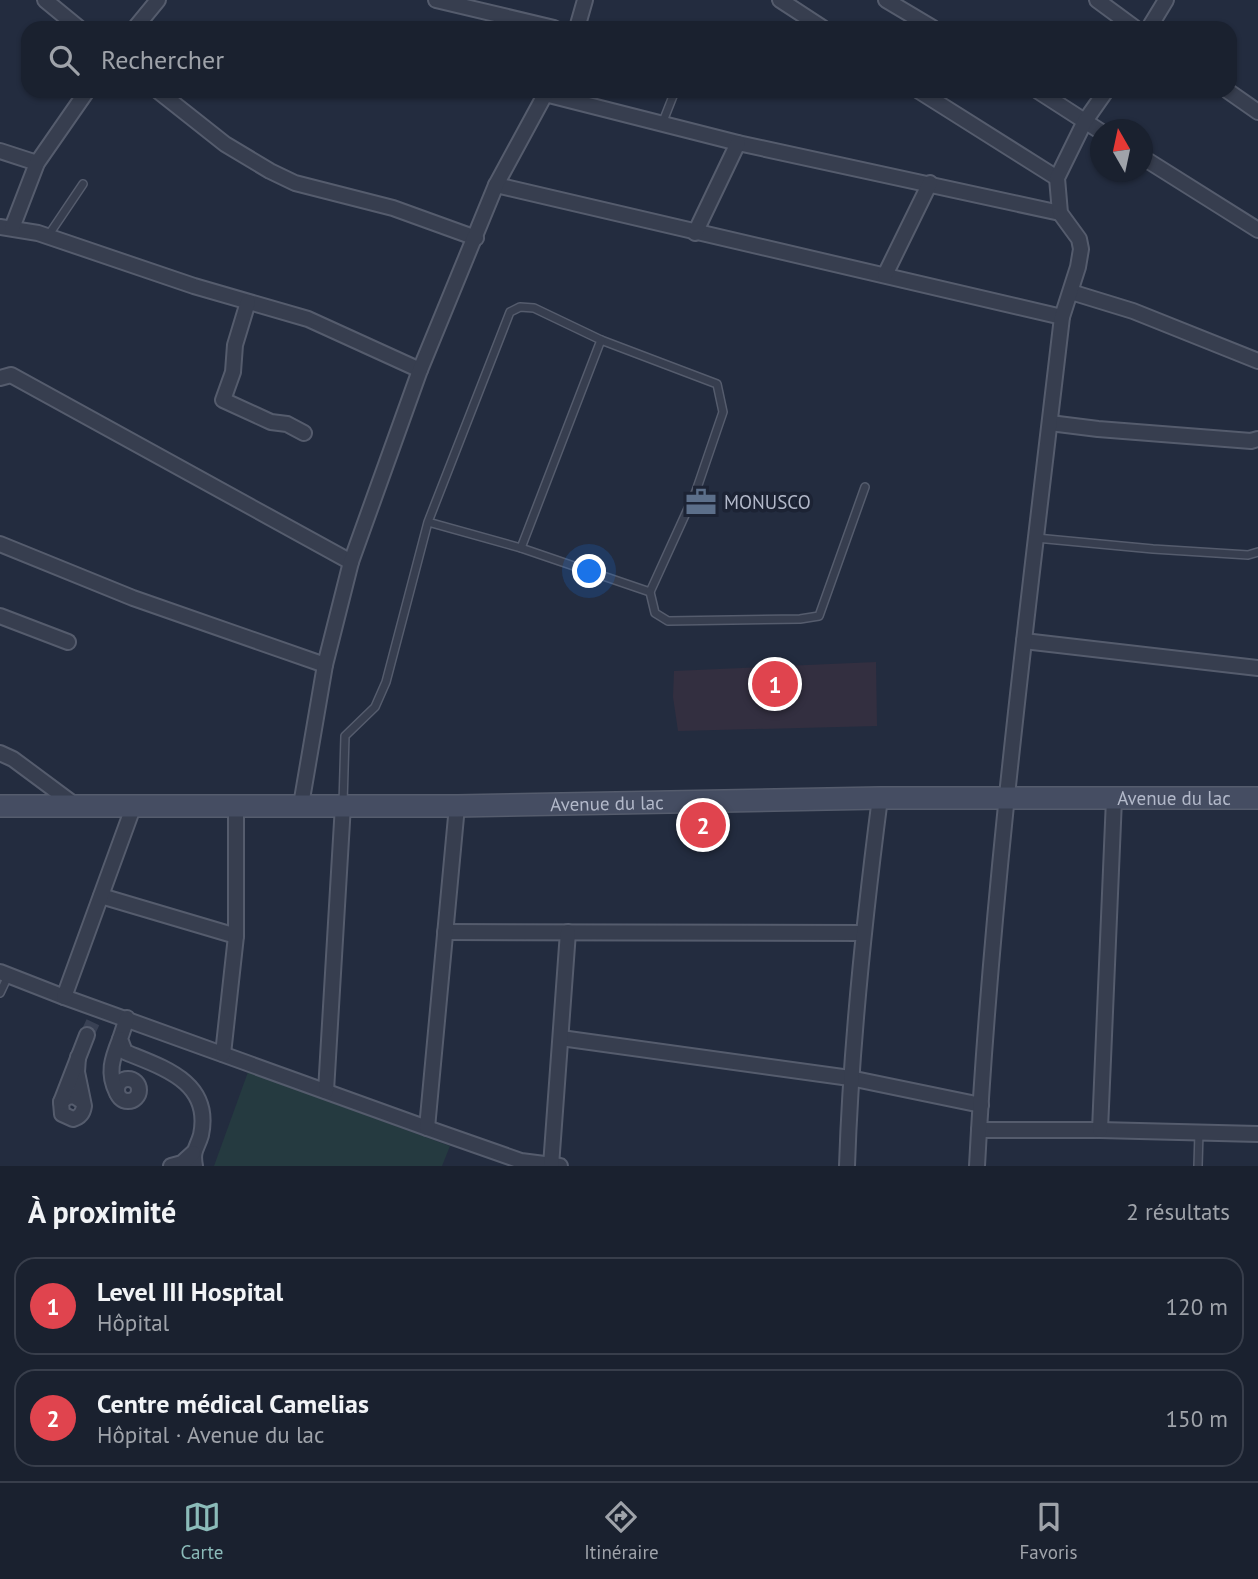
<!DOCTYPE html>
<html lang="fr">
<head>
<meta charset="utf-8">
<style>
  :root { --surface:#1a212f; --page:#272e3b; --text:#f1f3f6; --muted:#9fa3aa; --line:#383e4b; --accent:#8bbbb9 }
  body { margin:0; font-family:"PT Sans",sans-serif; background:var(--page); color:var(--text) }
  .compass { position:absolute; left:1090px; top:119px; width:63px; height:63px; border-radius:50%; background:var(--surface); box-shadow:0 2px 5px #0004; rotate:351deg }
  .you { position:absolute; left:590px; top:572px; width:24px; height:24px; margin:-18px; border:5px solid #fff; border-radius:50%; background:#1a73e8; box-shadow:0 0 0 10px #1a73e833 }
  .badge { display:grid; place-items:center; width:46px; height:46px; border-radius:50%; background:var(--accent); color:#fff; font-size:23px; font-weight:700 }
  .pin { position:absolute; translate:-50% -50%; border:4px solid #fff; box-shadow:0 2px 7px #0006 }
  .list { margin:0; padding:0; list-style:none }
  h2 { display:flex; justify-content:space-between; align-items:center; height:91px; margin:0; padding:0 28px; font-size:30px }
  h2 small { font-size:23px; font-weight:400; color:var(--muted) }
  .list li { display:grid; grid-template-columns:46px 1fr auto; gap:21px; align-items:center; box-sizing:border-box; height:98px; margin:0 14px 14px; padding:0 14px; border:2px solid var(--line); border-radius:21px }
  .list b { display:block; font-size:26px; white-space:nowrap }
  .list p { margin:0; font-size:23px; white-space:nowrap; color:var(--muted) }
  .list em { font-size:23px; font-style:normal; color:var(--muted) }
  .icon { flex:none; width:38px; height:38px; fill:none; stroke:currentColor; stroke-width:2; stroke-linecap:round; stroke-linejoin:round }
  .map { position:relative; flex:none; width:1258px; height:1166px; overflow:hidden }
  .search { position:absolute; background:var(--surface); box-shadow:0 2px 5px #0004; left:21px; right:21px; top:21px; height:77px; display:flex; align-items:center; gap:18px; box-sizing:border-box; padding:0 24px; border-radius:21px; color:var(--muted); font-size:26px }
  .sheet { height:315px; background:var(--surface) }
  nav { display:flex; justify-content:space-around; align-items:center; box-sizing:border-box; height:98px; border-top:2px solid var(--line); background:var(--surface); font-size:19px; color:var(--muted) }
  nav a { display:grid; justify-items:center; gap:4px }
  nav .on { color:var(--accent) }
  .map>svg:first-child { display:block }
</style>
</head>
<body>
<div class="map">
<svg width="1258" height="1166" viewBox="0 0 1258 1166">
  <rect width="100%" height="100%" fill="#232c3f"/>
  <polygon fill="#332f40" points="876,662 877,726 678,731 673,697 674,671"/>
  <polygon fill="#253a40" points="248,1072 450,1146 442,1166 214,1166"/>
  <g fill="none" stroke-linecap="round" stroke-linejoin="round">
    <polyline stroke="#394154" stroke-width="14" stroke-dasharray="14 7" stroke-linecap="butt" points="87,1035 94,1020"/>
    <g stroke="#555c6d" stroke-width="10">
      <g id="lane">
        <polyline points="662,124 675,91"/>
        <polyline points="48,236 83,184"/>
        <polyline points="1036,538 1153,549 1248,555 1258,552"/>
        <polyline points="521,548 650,592 696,491 723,412 717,384 601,340"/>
        <polyline points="650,592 655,613 668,621 800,619 819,616 865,487"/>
        <polyline points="343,804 345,736 375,707 386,682 428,522 521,548 601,340 534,308 520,307 510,312 428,522"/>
        <polyline points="0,993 8,976"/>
        <polyline points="1198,1166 1199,1132"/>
      </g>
    </g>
    <g stroke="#555c6d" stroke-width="18">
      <g id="street">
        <polyline points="45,0 79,28"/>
        <polyline points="436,0 554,28"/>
        <polyline points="780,0 823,28"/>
        <polyline points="886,0 933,28"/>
        <polyline points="1097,0 1135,28"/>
        <polyline points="135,28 158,0"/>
        <polyline points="577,28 585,0"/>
        <polyline points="1149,28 1166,0"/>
        <polyline points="158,91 225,144 270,171 295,183 393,208 476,238"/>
        <polyline points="919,91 1057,178"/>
        <polyline points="1038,91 1100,131"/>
        <polyline points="1228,91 1258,112"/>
        <polyline points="545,94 738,143 1060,213"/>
        <polyline points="0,151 37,163"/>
        <polyline points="1142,157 1258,230"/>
        <polyline points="496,185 1062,317"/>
        <polyline points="0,227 38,233 194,286 308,319 420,370"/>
        <polyline points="12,228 37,163 87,91"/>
        <polyline points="695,233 738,143"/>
        <polyline points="885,275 930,183"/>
        <polyline points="1071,292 1133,311 1258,361"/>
        <polyline points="248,302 235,345 233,372 223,400 271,422 287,424 304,433"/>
        <polyline points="0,378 11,375 351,562"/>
        <polyline points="1050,423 1098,429 1251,441 1258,439"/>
        <polyline points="0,544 133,598 325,665"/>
        <polyline points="0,616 68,642"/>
        <polyline points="1024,641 1258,668"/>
        <polyline points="0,753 13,759 75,805"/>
        <polyline points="301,805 325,665 351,562 420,370 496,185 547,91"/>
        <polyline points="101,896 236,936"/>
        <polyline points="445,932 863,933"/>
        <polyline points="0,972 64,997 427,1128 521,1161 560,1166"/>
        <polyline points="64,997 134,805"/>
        <path d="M 127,1018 L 120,1039 L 125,1052 C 164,1068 212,1082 201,1135 C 197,1149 192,1150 195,1166"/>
        <polyline points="561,1038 850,1078 981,1105"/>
        <polyline points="223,1054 236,936 236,805"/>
        <path d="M 78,1057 L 77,1072 L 84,1106 C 83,1113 80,1117 73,1119 L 62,1114 L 61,1102 L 67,1097 L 74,1096 L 83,1102"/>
        <circle cx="128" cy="1090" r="11"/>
        <polyline points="326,1091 343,805"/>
        <path d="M 117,1093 C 107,1073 112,1059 120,1039"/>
        <polyline points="61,1102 87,1035"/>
        <polyline points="427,1128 457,806"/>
        <polyline points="979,1130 1100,1130 1258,1134"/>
        <polyline points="1100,1130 1114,799"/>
        <polyline points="171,1166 182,1163 193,1153"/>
        <polyline points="551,1166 568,932"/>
        <path d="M 847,1166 C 851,1043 864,921 880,798"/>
        <path d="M 977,1166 C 992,882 1029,600 1062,317 L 1078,267 L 1081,249 L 1079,239 L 1060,213 L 1057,178 L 1085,121 L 1106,91"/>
      </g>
    </g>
    <g stroke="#555c6d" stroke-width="24">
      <g id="secondary">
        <path id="s1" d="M 0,806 L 457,806 L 880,798 L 1258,798"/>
      </g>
    </g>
    <use href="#lane" stroke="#373e4f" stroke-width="7"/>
    <use href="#street" stroke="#373e4f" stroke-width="14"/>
    <use href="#secondary" stroke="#454d62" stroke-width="21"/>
  </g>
  <defs>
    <g id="office-bare" transform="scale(2.415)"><path d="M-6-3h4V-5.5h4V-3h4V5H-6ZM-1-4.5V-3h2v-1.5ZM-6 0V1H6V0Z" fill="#5c6f8a" stroke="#1c2334" stroke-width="2.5" paint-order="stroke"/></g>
  </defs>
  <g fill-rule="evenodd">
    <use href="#office-bare" x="701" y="502"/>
  </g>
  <g text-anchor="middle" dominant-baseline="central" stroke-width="7" stroke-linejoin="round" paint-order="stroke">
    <g font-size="19" fill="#b3b9ca" stroke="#1c2334" text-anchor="start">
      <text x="724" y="502">MONUSCO</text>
    </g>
    <g font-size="19" fill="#b3b9ca" stroke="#1c2334">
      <text stroke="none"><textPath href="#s1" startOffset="1174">Avenue du lac</textPath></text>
      <text stroke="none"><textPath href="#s1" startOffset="607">Avenue du lac</textPath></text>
    </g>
  </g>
</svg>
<svg class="compass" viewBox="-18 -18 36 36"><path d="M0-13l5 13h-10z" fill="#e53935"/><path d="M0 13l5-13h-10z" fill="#9fa3aa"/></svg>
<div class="you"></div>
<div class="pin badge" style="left:775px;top:684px;background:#e0444e">1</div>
<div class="pin badge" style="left:703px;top:825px;background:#e0444e">2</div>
<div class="search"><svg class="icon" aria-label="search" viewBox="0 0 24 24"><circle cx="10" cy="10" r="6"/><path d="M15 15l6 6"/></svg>Rechercher</div>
</div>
<section class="sheet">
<h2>À proximité<small>2 résultats</small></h2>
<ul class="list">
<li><span class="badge" style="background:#e0444e">1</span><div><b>Level III Hospital</b><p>Hôpital</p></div><em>120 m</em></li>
<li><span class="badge" style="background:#e0444e">2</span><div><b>Centre médical Camelias</b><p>Hôpital · Avenue du lac</p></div><em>150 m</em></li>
</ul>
</section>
<nav>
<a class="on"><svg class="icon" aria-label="map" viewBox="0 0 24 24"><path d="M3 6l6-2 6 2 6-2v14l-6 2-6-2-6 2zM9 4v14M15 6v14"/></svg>Carte</a>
<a><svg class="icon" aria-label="directions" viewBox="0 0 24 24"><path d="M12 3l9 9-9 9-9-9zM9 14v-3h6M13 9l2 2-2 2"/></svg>Itinéraire</a>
<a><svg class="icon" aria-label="saved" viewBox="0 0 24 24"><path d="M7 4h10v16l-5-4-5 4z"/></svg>Favoris</a>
</nav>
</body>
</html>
